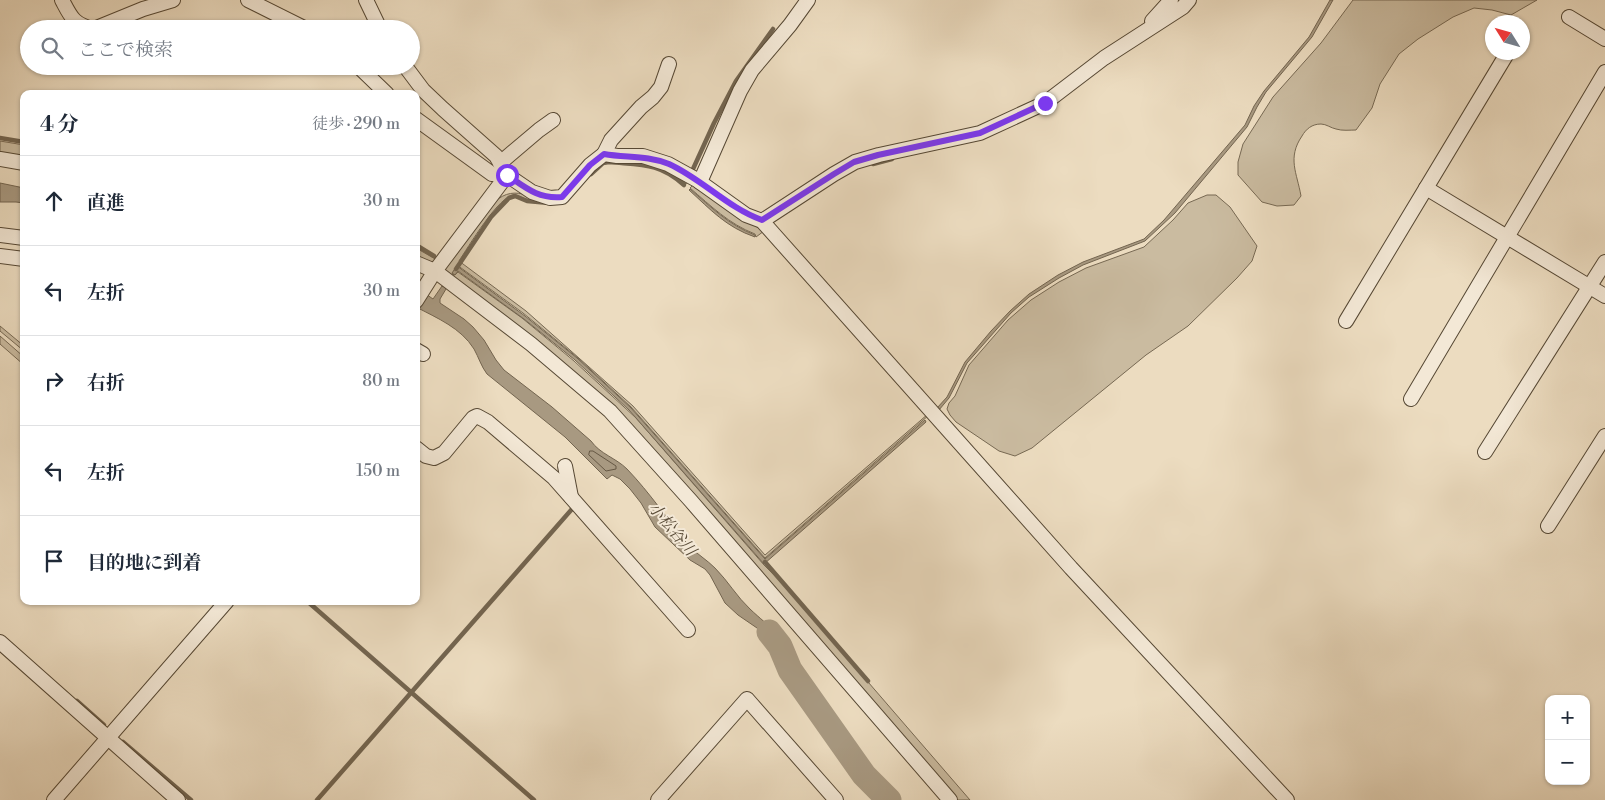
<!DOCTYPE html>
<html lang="ja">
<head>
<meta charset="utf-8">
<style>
  :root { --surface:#fff; --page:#f6f6f7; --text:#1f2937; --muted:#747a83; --line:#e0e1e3 }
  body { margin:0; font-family:"Libre Bodoni","Noto Serif JP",serif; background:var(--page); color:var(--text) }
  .controls { position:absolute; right:15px; bottom:15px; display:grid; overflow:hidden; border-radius:10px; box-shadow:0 1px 4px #0004 }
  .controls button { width:45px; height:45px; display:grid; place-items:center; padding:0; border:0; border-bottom:1px solid var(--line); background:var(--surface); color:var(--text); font:25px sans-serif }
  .compass { position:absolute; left:1485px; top:15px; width:45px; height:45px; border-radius:50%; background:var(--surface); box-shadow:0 1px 4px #0004; rotate:307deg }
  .stop { position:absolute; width:15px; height:15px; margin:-11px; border:4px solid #7c3aed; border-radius:50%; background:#fff }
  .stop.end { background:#7c3aed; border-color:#fff; box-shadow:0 1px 5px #0008 }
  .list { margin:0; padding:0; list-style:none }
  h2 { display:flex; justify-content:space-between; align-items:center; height:65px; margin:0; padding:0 20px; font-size:21px }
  h2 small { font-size:16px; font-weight:400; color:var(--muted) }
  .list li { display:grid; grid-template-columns:32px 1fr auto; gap:15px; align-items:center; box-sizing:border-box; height:90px; padding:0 20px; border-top:1px solid var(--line) }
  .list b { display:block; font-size:19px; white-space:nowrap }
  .list em { font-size:16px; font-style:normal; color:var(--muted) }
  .icon { flex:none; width:28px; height:28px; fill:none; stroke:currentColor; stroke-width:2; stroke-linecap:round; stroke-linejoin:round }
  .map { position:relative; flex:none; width:1605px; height:800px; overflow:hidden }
  .search { position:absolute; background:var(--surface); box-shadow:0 1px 4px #0004; left:20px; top:20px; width:400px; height:55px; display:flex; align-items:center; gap:12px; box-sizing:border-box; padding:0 18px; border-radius:28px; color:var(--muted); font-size:19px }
  .panel { position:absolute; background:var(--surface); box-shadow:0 1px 4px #0004; left:20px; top:90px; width:400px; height:515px; border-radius:10px }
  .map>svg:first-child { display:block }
</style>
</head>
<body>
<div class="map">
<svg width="1605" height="800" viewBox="0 0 1605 800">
  <rect width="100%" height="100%" fill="#ecdcc0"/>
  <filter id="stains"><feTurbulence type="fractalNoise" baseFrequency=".004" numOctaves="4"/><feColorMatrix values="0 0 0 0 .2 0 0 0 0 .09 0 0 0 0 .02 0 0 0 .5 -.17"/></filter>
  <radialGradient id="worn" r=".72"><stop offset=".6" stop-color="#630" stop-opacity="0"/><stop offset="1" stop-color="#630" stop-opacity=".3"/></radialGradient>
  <g fill="#cabba0" stroke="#776953">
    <path d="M 1353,0 L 1537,0 L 1511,15 L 1492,10 L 1474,8 L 1453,17 L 1418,39 L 1399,54 L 1380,84 L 1372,108 L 1356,130 C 1350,130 1342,131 1336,129 C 1331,128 1326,124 1321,124 C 1312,124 1306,129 1302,136 C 1287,158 1297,173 1301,196 L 1294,205 L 1277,206 L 1262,202 L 1238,175 L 1238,162 L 1243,144 L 1273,97 L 1321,43 Z"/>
    <polygon points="0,141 24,145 24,160 0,156"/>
    <path d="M 611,158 C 642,159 661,160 688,180 L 686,184 L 672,172 L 661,167 L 609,160 L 603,162 C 590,172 574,195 560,201 C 551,205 535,202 526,199 C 522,198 518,195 515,195 C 500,193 467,249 459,261 L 526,311 L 633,406 L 765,555 L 928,414 L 929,415 L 765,558 L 631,407 L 578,358 L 523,313 L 457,265 L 452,274 L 455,275 L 458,272 L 522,318 L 574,361 L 636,418 L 764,565 L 786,587 L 970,800 L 956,800 L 849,681 L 632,432 C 577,375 515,329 452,282 C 447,277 441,273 444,265 L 498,199 C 521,182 540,208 561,199 C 580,191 587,164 611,158 Z"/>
    <path d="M 693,185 L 731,212 L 764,231 L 756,237 L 755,234 C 729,224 711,206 690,188 Z"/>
    <polygon points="1207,195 1216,195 1230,207 1257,246 1252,261 1237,278 1188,326 1146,355 1032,448 1015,456 999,451 956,422 950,415 947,409 949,403 955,396 969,365 1008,320 1031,300 1059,282 1086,268 1144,247 1173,220 1188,203"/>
    <polygon points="416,248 437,260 428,263 416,259"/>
    <polygon points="0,326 24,346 24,351 0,331"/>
    <polygon points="0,336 24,357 24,365 0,344"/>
  </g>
  <g fill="#a89981" stroke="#736550">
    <polygon points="1330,0 1333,0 1312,37 1266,92 1257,107 1247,127 1175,213 1145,241 1083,265 1059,278 1029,297 1011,313 967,363 949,398 939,410 937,408 947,397 965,362 991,331 1010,311 1029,294 1058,275 1083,262 1144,239 1164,220 1245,125 1254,106 1264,91 1309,37"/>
    <polygon points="0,183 24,188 24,203 16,202 0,202"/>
    <path d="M 690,189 C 711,207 729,225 755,235 L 755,237 C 726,227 711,210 689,190 Z"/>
    <polygon points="457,266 525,316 577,358 631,408 765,559 925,420 926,422 764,564 629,410 575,360 524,319 458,271 455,275 452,273"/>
    <path d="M 445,285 L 446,289 L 440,299 L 440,303 L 464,319 L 473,327 L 484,340 L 496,360 L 504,370 L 552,407 L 591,441 C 600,454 616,458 627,469 C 650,493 668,520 689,546 C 697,554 707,560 715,568 C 728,581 737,597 750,609 C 770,628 786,636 792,665 L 775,654 L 771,643 L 757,628 L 738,615 L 725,603 L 710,575 L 705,569 L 690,560 L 655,527 L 641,503 L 630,489 L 620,479 L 612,475 L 607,479 L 565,437 L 487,374 C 481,366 479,358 474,349 C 461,328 437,318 416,307 L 416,287 L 433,299 L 442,286 L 443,287 Z"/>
  </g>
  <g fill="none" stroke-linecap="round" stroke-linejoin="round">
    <polygon stroke="#665844" stroke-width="1" points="590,451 593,451 616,466 616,469 606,471 589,455"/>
    <g stroke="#736550" stroke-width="4.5">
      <polyline points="0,138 24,142"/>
      <polyline points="873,164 892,159"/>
      <polyline points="693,169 714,123 736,81 773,29"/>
      <path d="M 591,174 L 603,163 L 609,162 C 640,165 659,162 684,185"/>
      <polyline points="416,245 434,256"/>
      <polyline points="456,269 491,217 509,198 515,196 527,201 549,203"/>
      <polyline points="765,562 868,681"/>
      <polyline points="307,601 534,800"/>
      <polyline points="77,701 104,725"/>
      <polyline points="123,742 191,800"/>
      <polyline points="317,800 572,509"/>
    </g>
    <polyline stroke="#a89981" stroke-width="25" points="769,632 780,646 790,670 864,775 889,800"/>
    <g stroke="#564834" stroke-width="16">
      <g id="street">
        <path d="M 62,0 C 71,17 73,24 93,29"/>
        <polyline points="248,0 306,29"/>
        <polyline points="366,0 380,29"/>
        <polyline points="1569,17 1605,39"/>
        <polyline points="1152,21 1171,0"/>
        <polyline points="94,29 143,9 173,0"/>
        <polyline points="358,66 387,94"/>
        <polyline points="405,66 423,90 443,109 496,156 507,175 532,192 550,198 562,197 590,165 604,154 617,156 643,156 668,164 697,180 746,215 762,221 1071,568 1287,800"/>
        <polyline points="416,119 492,174 507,175"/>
        <polyline points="604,154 611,140 641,107 653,97 661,87 669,64"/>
        <polyline points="0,159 24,163"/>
        <polyline points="500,163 539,130 553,120"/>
        <polyline points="700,182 740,91 752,70 790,25 808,0"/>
        <polyline points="1426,188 1605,296"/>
        <polyline points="762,221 834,174 855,162 879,155 980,133 1045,103 1104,58 1183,7 1189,0"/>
        <polyline points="0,235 24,238"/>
        <polyline points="0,256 24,259"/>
        <polyline points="416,263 435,271 531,344 610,411 691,501 950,800"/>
        <polyline points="416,301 435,271 507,175"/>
        <polyline points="1346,321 1508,52"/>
        <polyline points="416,350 423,354"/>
        <polyline points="1411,399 1605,72"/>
        <polyline points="416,448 426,456 434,458 444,453 473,418 477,416 488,422 554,478 688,630"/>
        <polyline points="1485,452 1605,262"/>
        <polyline points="565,466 571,497"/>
        <polyline points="1548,526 1605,436"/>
        <polyline points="0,642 178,800"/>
        <polyline points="54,800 227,601"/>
        <polyline points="658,800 747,699 836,800"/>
      </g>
    </g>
    <use href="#street" stroke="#f3e8d6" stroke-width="14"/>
  </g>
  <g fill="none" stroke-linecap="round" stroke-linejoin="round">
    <path stroke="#7c3aed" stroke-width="6" d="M 507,175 C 526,188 538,199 562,197 L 590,165 L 604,154 C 626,158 647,155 669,164 C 702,179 728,208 762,220 L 834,174 L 854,162 L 878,155 L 980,133 L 1045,103"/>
  </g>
  <g text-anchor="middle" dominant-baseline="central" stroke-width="4" stroke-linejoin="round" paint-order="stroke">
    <g font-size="16" font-style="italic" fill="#594b37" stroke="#f3e8d6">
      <text transform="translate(672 529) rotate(50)">小松谷川</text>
    </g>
  </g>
  <rect width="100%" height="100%" filter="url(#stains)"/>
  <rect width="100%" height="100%" fill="url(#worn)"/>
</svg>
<div class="controls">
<button>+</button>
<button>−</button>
</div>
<svg class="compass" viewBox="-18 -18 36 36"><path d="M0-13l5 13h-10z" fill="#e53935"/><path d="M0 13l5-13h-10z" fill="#747a83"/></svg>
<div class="stop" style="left:507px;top:175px"></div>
<div class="stop end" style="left:1045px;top:103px"></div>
<div class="search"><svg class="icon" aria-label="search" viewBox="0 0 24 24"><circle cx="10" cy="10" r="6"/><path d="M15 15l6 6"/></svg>ここで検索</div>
<section class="panel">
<h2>4 分<small>徒歩 · 290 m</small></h2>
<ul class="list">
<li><svg class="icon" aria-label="ahead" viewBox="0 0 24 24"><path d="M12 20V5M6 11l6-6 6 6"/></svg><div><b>直進</b></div><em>30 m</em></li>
<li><svg class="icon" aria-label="left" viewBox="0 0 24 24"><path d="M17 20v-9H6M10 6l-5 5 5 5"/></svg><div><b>左折</b></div><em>30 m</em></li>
<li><svg class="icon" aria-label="right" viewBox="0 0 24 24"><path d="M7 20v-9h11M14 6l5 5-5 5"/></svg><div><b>右折</b></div><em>80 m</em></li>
<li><svg class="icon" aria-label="left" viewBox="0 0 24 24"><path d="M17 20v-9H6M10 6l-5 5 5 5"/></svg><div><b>左折</b></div><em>150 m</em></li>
<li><svg class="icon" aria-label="arrive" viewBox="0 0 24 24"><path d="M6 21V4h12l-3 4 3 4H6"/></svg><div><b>目的地に到着</b></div></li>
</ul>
</section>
</div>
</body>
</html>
